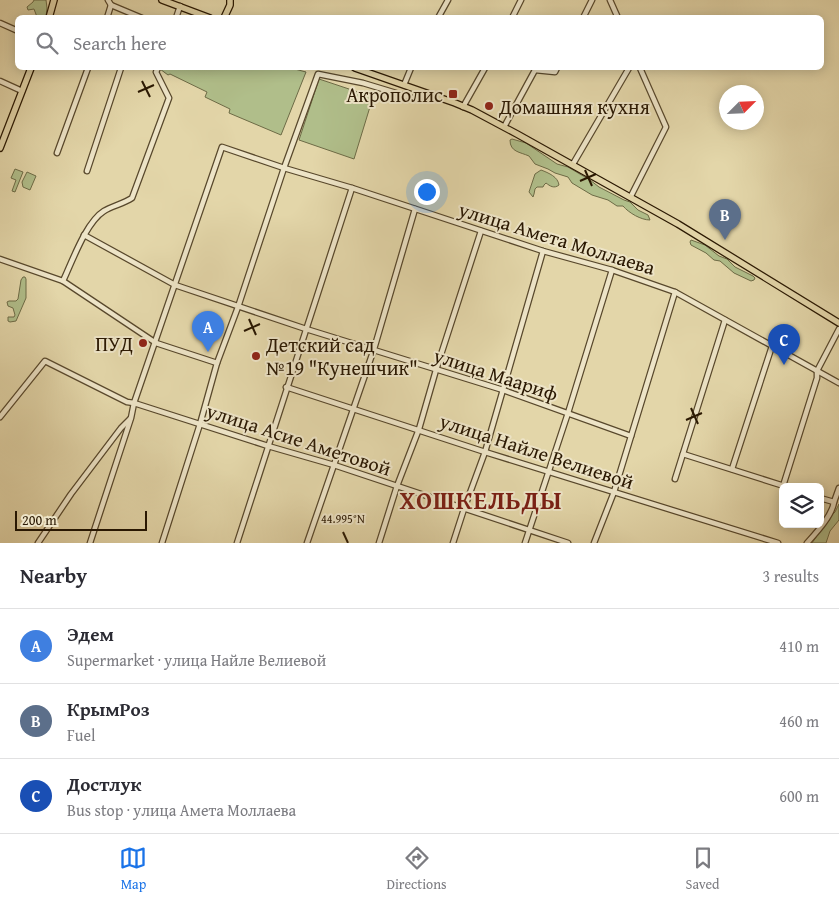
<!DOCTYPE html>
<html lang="en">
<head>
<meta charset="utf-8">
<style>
  :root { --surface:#fff; --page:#f7f7f7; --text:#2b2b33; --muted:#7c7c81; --line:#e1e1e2; --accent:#1a73e8 }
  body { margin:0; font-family:"Gentium Book Plus",serif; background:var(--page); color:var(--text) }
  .controls { position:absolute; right:15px; bottom:15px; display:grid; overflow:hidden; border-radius:8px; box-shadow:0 2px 12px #0003 }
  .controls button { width:45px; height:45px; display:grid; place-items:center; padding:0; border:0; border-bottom:1px solid var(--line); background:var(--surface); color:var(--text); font:25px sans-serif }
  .compass { position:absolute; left:719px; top:85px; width:45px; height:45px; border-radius:50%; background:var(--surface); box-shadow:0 2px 12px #0003; rotate:66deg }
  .scale { position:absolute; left:15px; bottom:12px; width:132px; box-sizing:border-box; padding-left:5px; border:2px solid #2a1802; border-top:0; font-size:14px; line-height:18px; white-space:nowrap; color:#2a1802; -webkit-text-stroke:4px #ede4c7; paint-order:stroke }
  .you { position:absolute; left:426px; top:191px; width:18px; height:18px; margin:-12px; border:4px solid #fff; border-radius:50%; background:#1a73e8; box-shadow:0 0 0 8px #1a73e833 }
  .badge { display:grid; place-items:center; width:32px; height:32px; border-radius:50%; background:var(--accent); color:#fff; font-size:16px; font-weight:700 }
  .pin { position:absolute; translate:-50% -41px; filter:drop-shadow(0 1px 2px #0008) }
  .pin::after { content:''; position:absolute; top:26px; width:18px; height:15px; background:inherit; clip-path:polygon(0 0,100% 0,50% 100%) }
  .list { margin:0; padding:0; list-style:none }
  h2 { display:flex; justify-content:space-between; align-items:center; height:65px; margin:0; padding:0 20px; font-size:21px }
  h2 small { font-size:16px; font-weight:400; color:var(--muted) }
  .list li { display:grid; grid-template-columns:32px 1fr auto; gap:15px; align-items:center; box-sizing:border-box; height:75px; padding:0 20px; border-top:1px solid var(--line) }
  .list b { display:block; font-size:19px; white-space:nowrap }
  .list p { margin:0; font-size:16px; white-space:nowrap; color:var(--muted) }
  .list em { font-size:16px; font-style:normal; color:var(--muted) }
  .icon { flex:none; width:28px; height:28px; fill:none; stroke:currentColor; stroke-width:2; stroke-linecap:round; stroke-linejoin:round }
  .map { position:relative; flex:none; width:839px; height:543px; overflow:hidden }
  .search { position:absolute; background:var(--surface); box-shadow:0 2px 12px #0003; left:15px; right:15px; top:15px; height:55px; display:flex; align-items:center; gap:12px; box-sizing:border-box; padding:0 18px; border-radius:8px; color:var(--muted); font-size:19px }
  .sheet { height:290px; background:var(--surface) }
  nav { display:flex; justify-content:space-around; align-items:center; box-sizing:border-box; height:70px; border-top:1px solid var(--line); background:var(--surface); font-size:14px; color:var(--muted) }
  nav a { display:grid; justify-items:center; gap:2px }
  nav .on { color:var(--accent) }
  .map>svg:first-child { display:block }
</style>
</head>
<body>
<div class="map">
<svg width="839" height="543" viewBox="0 0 839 543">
  <rect width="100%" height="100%" fill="#e3d6a9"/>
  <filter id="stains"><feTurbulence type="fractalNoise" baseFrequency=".004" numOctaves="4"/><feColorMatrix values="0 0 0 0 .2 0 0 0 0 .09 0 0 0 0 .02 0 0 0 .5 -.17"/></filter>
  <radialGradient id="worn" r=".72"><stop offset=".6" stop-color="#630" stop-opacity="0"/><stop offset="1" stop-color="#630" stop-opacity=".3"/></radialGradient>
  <g fill="#b0be8a" stroke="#6d6b46">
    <polygon points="34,0 46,0 47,8 46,17 37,17 34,9 28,10 27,7 33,2"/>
    <polygon points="160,68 291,68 306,72 281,135 229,113 230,109 205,97 207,92 170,74 168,75 160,69"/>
    <polygon points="319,79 373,97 354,159 299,140"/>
    <path d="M 512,139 L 526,143 L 557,164 L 568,167 L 590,180 L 599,187 L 624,200 L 630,202 L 638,210 L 648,215 L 650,220 C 641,220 629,213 623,206 L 617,206 L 608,200 L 592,195 L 572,183 L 568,177 L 555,173 L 548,169 L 535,164 L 529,156 C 520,152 510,152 510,140 Z"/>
    <polygon points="15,169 23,172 15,192 12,191 16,180 11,178"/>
    <path d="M 541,170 C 549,173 558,177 559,185 C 554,189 550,186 546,183 L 544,185 L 543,187 L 537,187 L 535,189 L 534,194 L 533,197 L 529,192 L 535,174 Z"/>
    <polygon points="27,172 36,176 30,190 23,187 22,182"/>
    <polygon points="691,240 705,245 719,256 727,259 735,267 753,276 755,278 754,280 751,281 734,273 720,261 714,260 706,253 691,245 690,242"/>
    <polygon points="23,277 25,277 26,279 26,298 16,321 10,322 8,321 8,317 14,317 15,315 13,308 8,306 7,302 9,301 16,301 18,299 21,280"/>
    <polygon points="839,504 839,520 830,531 826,543 812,543 825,524 829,521 831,516 835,512"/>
  </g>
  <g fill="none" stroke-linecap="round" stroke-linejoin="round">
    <g stroke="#58482c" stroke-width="7">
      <g id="minor">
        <polyline points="108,0 111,5 142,18"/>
        <polyline points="610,0 618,18"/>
        <polyline points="107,18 111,5"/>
        <polyline points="176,18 180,6"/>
        <polyline points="438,18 448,0"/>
        <polyline points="512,18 521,0"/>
        <polyline points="583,18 592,0"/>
        <polyline points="0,23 18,31"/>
        <polyline points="0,81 22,91"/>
        <polyline points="404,85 411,68"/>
        <polyline points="463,107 485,68"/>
        <polyline points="504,127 535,70 555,72 557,68"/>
        <polyline points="57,153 88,68"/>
        <polyline points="573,164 629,68"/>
        <polyline points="87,171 121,68"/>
        <polyline points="631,196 666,127 640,68"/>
        <polyline points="84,235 175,285 306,329 503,390 631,436"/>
        <polyline points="0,259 63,281 156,343 217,363"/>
        <path d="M 63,281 C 72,262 86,222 104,211 C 112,206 123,204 132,198 L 169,98 L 156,72 L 158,68"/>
        <polyline points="286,387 485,452 778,543"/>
        <polyline points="0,417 45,361 127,402 134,403 268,446 334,465 568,543"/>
        <polyline points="683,454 784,486"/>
        <polyline points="732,469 772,346"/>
        <polyline points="675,479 725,320"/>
        <polyline points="783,486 817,378 817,371 839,329"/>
        <polyline points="820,498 834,502 839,488"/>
        <polyline points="38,543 71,494 121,428 130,419"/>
        <polyline points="90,543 131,418 134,403 222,147 284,168 352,188 543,251 612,270 675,292 839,383"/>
        <polyline points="162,543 200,424 217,363 238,307 284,168 318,74 363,83 416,99 427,94"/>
        <polyline points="237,543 352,188"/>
        <polyline points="307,543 374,349 415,209"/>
        <polyline points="379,543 397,486 419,429 436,370 481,231"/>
        <polyline points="453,543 464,509 485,452 543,251"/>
        <polyline points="525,543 568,413 612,270"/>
        <polyline points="594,543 614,492 675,292"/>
        <path d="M 807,543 C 816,533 832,516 834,502"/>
      </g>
    </g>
    <g stroke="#2a1802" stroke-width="8">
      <g id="major">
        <polyline points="162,0 210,18"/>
        <polyline points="49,18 54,0"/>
        <polyline points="224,18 230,5 230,0"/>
        <polyline points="355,68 455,103 472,110 517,134 678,224 839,323"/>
        <polyline points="0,148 31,68"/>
      </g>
    </g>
    <use href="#minor" stroke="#ede4c7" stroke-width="4.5"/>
    <use href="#major" stroke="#e3d6a9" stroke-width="5.5"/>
  </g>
  <path fill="none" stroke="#2a1802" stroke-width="2" d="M 142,81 L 150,97M 138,92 L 154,85M 585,170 L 592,186M 580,181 L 596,174M 249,319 L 256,335M 244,331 L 260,324M 691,408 L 698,424M 686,420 L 702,413M 343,532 L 348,543"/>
  <g fill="#8f2418" stroke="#ede4c7" stroke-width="2">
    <rect x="448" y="89" width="10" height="10" rx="2.5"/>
    <circle cx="489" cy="106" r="5"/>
    <circle cx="143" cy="343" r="5"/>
    <circle cx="256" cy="356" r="5"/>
  </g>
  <g text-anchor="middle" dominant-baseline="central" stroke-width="4" stroke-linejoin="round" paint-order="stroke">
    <g font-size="20" fill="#2a1802" stroke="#ede4c7" text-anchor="end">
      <text x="443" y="94">Акрополис</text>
      <text x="499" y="106" text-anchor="start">Домашняя кухня</text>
      <text x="133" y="343">ПУД</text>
      <text x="266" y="344" text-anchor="start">Детский сад<tspan x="266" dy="23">№19 "Кунешчик"</tspan></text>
    </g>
    <g font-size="20" fill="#2a1802" stroke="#ede4c7">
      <text transform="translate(557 238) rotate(17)">улица Амета Моллаева</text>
      <text transform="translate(496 374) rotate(18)">улица Маариф</text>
      <text transform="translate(299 439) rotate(18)">улица Асие Аметовой</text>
      <text transform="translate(537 451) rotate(18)">улица Найле Велиевой</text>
    </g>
    <g font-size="25" font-weight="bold" letter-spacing="1" fill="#7a1f14" stroke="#ede4c7">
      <text x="481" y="500">ХОШКЕЛЬДЫ</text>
    </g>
  </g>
  <g font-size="12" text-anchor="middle" fill="#2a1802" stroke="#ede4c7" stroke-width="4" stroke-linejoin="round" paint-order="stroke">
    <text x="343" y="523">44.995°N</text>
  </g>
  <rect width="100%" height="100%" filter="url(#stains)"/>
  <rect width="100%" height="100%" fill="url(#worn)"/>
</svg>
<div class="controls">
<button><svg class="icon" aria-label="layers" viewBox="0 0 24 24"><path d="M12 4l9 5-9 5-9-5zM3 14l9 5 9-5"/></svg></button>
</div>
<svg class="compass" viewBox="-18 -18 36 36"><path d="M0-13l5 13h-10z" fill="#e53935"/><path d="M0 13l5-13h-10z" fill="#7c7c81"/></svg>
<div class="scale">200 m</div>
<div class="you"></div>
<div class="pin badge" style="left:208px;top:352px;background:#3f7fe0">A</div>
<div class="pin badge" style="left:725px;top:240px;background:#5c6f8a">B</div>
<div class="pin badge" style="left:784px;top:365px;background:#1a4fb4">C</div>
<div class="search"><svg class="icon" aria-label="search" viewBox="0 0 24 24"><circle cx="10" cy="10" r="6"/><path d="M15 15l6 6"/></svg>Search here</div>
</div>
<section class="sheet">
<h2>Nearby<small>3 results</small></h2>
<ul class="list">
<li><span class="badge" style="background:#3f7fe0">A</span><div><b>Эдем</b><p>Supermarket · улица Найле Велиевой</p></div><em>410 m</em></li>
<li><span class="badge" style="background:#5c6f8a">B</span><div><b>КрымРоз</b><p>Fuel</p></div><em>460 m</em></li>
<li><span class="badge" style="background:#1a4fb4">C</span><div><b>Достлук</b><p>Bus stop · улица Амета Моллаева</p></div><em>600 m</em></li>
</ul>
</section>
<nav>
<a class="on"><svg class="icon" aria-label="map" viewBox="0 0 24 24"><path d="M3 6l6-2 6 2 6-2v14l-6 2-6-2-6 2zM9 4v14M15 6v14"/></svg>Map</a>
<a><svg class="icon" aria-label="directions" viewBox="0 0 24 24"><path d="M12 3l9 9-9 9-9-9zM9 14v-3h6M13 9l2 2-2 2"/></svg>Directions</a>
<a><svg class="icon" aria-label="saved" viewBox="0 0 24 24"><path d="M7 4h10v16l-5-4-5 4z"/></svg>Saved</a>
</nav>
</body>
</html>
